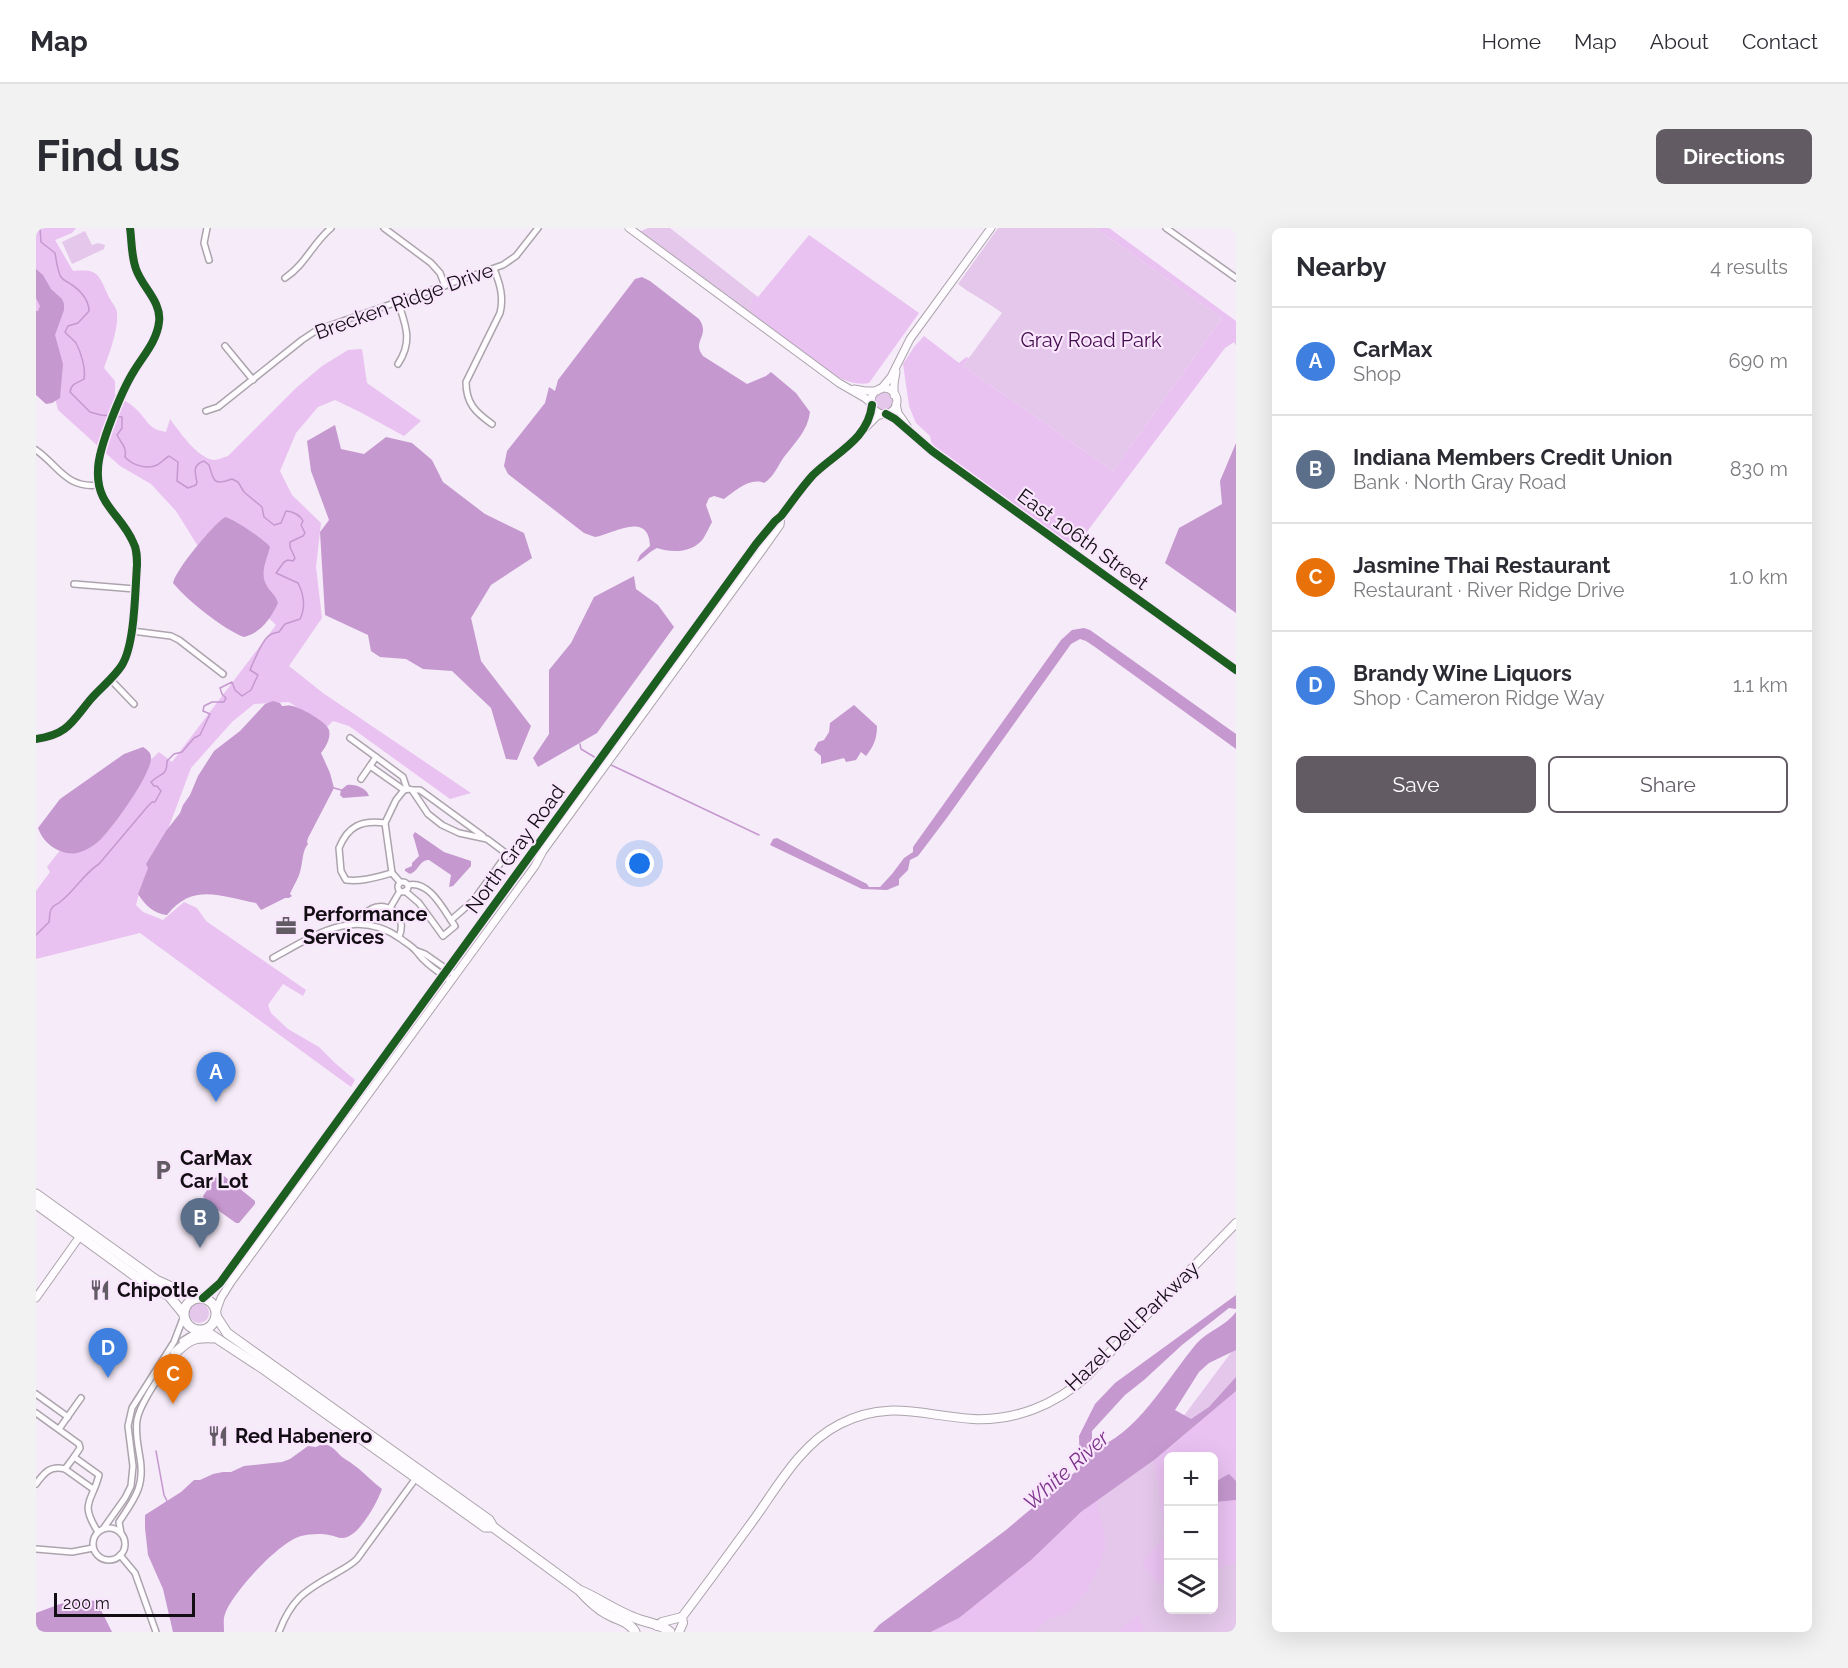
<!DOCTYPE html>
<html lang="en">
<head>
<meta charset="utf-8">
<style>
  :root { --surface:#fff; --page:#f2f2f3; --text:#2b2b33; --muted:#7c7c81; --line:#e1e1e2; --accent:#625b64 }
  body { margin:0; font-family:Raleway,sans-serif; background:var(--page); color:var(--text) }
  .controls { position:absolute; right:18px; bottom:18px; display:grid; overflow:hidden; border-radius:9px; box-shadow:0 6px 24px #0002 }
  .controls button { width:54px; height:54px; display:grid; place-items:center; padding:0; border:0; border-bottom:2px solid var(--line); background:var(--surface); color:var(--text); font:30px sans-serif }
  .scale { position:absolute; left:18px; bottom:15px; width:141px; box-sizing:border-box; padding-left:6px; border:3px solid #130d14; border-top:0; font-size:16px; line-height:21px; white-space:nowrap; color:#130d14; -webkit-text-stroke:4px #f9e6fd; paint-order:stroke }
  .you { position:absolute; left:604px; top:636px; width:21px; height:21px; margin:-15px; border:4px solid #fff; border-radius:50%; background:#1a73e8; box-shadow:0 0 0 9px #1a73e833 }
  .badge { display:grid; place-items:center; width:39px; height:39px; border-radius:50%; background:var(--accent); color:#fff; font-size:20px; font-weight:700 }
  .pin { position:absolute; translate:-50% -50px; filter:drop-shadow(0 2px 3px #0008) }
  .pin::after { content:''; position:absolute; top:32px; width:21px; height:18px; background:inherit; clip-path:polygon(0 0,100% 0,50% 100%) }
  .list { margin:0; padding:0; list-style:none }
  h2 { display:flex; justify-content:space-between; align-items:center; height:78px; margin:0; padding:0 24px; font-size:26px }
  h2 small { font-size:20px; font-weight:400; color:var(--muted) }
  .list li { display:grid; grid-template-columns:39px 1fr auto; gap:18px; align-items:center; box-sizing:border-box; height:108px; padding:0 24px; border-top:2px solid var(--line) }
  .list b { display:block; font-size:22px; white-space:nowrap }
  .list p { margin:0; font-size:20px; white-space:nowrap; color:var(--muted) }
  .list em { font-size:20px; font-style:normal; color:var(--muted) }
  .actions { display:flex; gap:12px; padding:18px 24px }
  .actions a { flex:1; padding:14px 0; border:2px solid var(--accent); border-radius:9px; text-align:center; font-size:21px; color:var(--accent) }
  .actions .main { background:var(--accent); color:#fff }
  .icon { flex:none; width:33px; height:33px; fill:none; stroke:currentColor; stroke-width:2; stroke-linecap:round; stroke-linejoin:round }
  .map { position:relative; flex:none; width:1200px; height:1404px; overflow:hidden; border-radius:9px }
  header { display:flex; align-items:center; gap:36px; box-sizing:border-box; height:84px; padding:0 30px; background:var(--surface); border-bottom:2px solid var(--line) }
  header strong { font-size:28px }
  nav { display:flex; gap:33px; margin-inline-start:auto; font-size:21px }
  .intro { display:flex; align-items:center; justify-content:space-between; box-sizing:border-box; height:144px; padding:0 36px }
  h1 { margin:0; font-size:42px }
  .button { padding:15px 27px; border-radius:9px; background:var(--accent); color:#fff; font-size:21px; font-weight:700 }
  main { display:flex; gap:36px; padding:0 36px }
  aside { flex:1; background:var(--surface); border-radius:9px; box-shadow:0 6px 24px #0002 }
  .map>svg:first-child { display:block }
</style>
</head>
<body>
<header>
<strong>Map</strong>
<nav><a>Home</a><a>Map</a><a>About</a><a>Contact</a></nav>
</header>
<div class="intro"><h1>Find us</h1><a class="button">Directions</a></div>
<main>
<div class="map">
<svg width="1200" height="1404" viewBox="0 0 1200 1404">
  <rect width="100%" height="100%" fill="#f6ebf8"/>
  <g fill="#e4c7ea" fill-rule="evenodd">
    <polygon points="612,0 634,0 722,69 714,73 714,76 721,91 603,4"/>
    <path d="M 962,0 L 1059,0 L 1186,90 L 1077,243 L 927,138 L 966,85 C 952,74 936,67 922,56 Z"/>
    <polygon points="49,3 56,17 62,15 69,17 68,21 36,36 26,14"/>
    <circle cx="848" cy="173" r="9"/>
    <circle cx="163" cy="1085" r="10"/>
    <path d="M 1200,1118 L 1200,1404 L 907,1404 L 1126,1217 ZM 1132,1228 L 1178,1228 L 1178,1382 L 1132,1382 Z"/>
  </g>
  <g fill="#e9c2f1">
    <path d="M 0,0 L 40,0 L 36,5 L 19,12 L 37,43 C 61,41 62,45 71,65 C 73,71 78,76 80,81 C 85,95 73,126 68,140 L 79,153 L 79,166 C 86,171 94,175 100,181 C 112,192 111,201 130,204 L 134,191 C 143,203 162,231 178,232 C 182,232 188,229 192,228 L 260,160 L 286,138 L 312,122 L 326,121 L 331,155 L 385,193 L 368,208 L 324,184 L 299,172 L 282,179 L 260,205 L 244,243 L 256,267 L 285,295 L 280,339 L 286,390 L 253,438 L 287,465 L 435,565 L 414,571 L 313,498 L 297,493 L 291,499 L 253,474 L 218,476 L 196,494 L 155,540 L 131,604 L 105,658 L 100,677 L 107,684 L 127,692 L 148,674 L 161,680 L 170,693 L 270,762 L 267,768 L 247,756 L 232,777 L 235,785 L 252,801 L 283,819 L 299,835 L 319,852 L 315,859 L 104,705 L 0,731 L 0,663 L 14,644 L 11,639 L 43,598 L 123,524 L 136,534 L 240,397 L 170,331 L 140,283 L 115,256 L 84,238 L 22,182 L 0,94 Z"/>
    <polygon points="1059,0 1073,0 1200,93 1200,118 1198,114 1189,120 1044,313 1027,316 897,221 894,208 880,195 873,178 867,136 878,119 888,108 923,135 930,129 933,130 927,138 1077,243 1186,90"/>
    <path d="M 773,7 L 883,85 L 833,155 C 800,162 747,111 721,91 C 717,84 711,78 716,70 L 722,69 Z"/>
    <polygon points="1200,1163 1200,1253 1182,1251 1178,1258 1178,1228 1132,1228 1132,1353 1122,1356 1106,1335 1129,1307 1118,1232"/>
    <polygon points="1061,1272 1070,1317 1062,1341 1051,1363 1032,1385 1014,1390 997,1404 895,1404 923,1390 1045,1284"/>
    <polygon points="1200,1272 1200,1335 1178,1341 1178,1274"/>
    <polygon points="1102,1387 1108,1401 1105,1404 1080,1404"/>
  </g>
  <g fill="#c598cf">
    <polygon points="0,41 7,47 15,61 26,71 28,76 28,82 19,107 27,136 24,170 16,175 10,176 0,167 0,83 2,83 4,78 0,70"/>
    <path d="M 606,49 L 614,53 L 663,91 C 675,108 655,113 667,128 L 711,156 L 730,148 L 735,144 L 760,165 L 774,184 C 772,202 759,215 748,229 C 742,237 738,249 728,255 C 714,249 699,263 688,271 L 678,268 L 673,270 L 670,277 L 676,294 C 673,300 670,306 667,311 C 656,325 636,325 621,320 C 612,324 608,331 601,334 L 604,327 L 614,318 C 613,282 576,306 559,309 L 548,305 L 472,246 L 468,238 L 471,223 L 509,175 L 513,159 L 519,163 L 522,152 L 599,51 Z"/>
    <polygon points="299,197 305,221 328,226 350,209 376,215 396,232 407,254 449,286 488,305 496,330 455,357 435,390 445,433 495,498 481,532 470,531 455,480 416,443 387,441 370,431 344,429 335,423 332,407 289,387 284,304 293,292 275,243 271,213"/>
    <polygon points="1200,215 1200,385 1129,335 1143,300 1186,276 1184,253"/>
    <path d="M 189,289 C 198,291 229,312 234,319 C 231,332 223,345 231,358 C 235,365 240,367 242,375 C 235,390 225,405 208,409 C 188,402 151,372 137,355 C 140,341 177,297 189,289 Z"/>
    <polygon points="598,348 600,361 622,377 638,399 561,505 502,539 497,530 513,506 513,442 535,415 558,369"/>
    <polygon points="1048,400 1054,402 1200,506 1200,521 1059,419 1050,413 1044,411 1035,416 910,591 882,628 874,632 872,642 863,651 863,657 851,662 826,661 734,617 737,611 741,610 831,656 833,659 844,659 856,646 868,630 877,624 877,619 1025,412 1036,402"/>
    <path d="M 237,473 L 244,475 L 246,478 C 250,478 252,477 256,478 C 264,479 291,494 293,502 C 295,510 290,519 285,525 L 294,545 L 298,560 L 272,610 L 271,614 L 272,616 C 266,623 267,634 264,644 C 262,651 257,659 254,666 L 256,668 L 253,670 L 249,670 L 225,682 L 220,675 C 186,669 157,654 131,687 C 118,686 109,677 102,666 L 112,640 L 110,636 L 130,603 L 144,585 L 147,577 L 154,567 L 162,548 L 178,523 L 204,503 L 229,476 Z"/>
    <path d="M 818,477 L 841,498 C 841,510 838,518 830,528 L 825,524 L 820,532 L 810,534 L 808,530 L 785,536 L 785,528 L 778,522 L 782,514 L 788,512 L 793,504 L 794,495 Z"/>
    <path d="M 107,519 C 110,521 115,524 115,529 C 116,546 77,599 65,611 C 59,617 50,623 41,625 C 33,627 22,623 15,618 C 9,613 5,608 2,600 L 24,571 L 88,526 Z"/>
    <path d="M 311,557 C 320,556 330,560 333,568 L 307,570 L 304,567 L 305,562 Z"/>
    <path d="M 379,604 L 408,624 L 435,633 L 435,638 L 417,658 L 413,659 L 415,647 L 393,632 C 383,632 383,643 374,646 L 369,643 L 369,641 L 376,638 L 376,635 L 383,628 L 377,607 Z"/>
    <polygon points="188,948 219,973 219,976 203,995 200,995 169,973 167,968 180,949"/>
    <path d="M 1200,1067 L 1200,1081 L 1193,1080 L 1146,1117 L 1108,1152 L 1089,1167 L 1056,1203 L 1056,1221 C 1100,1209 1132,1149 1161,1115 C 1172,1103 1190,1098 1200,1084 L 1200,1122 L 1173,1135 L 1163,1144 L 1139,1182 L 1155,1191 L 1173,1179 L 1200,1149 L 1200,1163 L 1118,1232 L 1045,1284 L 995,1332 L 923,1390 L 895,1404 L 837,1404 L 843,1397 L 970,1302 L 1044,1240 L 1043,1208 L 1059,1176 L 1079,1155 Z"/>
    <path d="M 286,1216 C 297,1216 300,1225 309,1231 C 323,1239 333,1251 346,1261 C 341,1275 325,1304 311,1309 C 304,1312 300,1308 293,1307 C 285,1305 273,1306 265,1308 C 244,1313 196,1365 189,1386 C 187,1391 188,1398 188,1404 L 137,1404 L 127,1361 L 112,1327 L 109,1300 L 109,1287 L 145,1264 L 158,1252 L 164,1252 L 177,1246 L 187,1244 L 195,1244 L 208,1238 L 246,1234 L 254,1231 L 272,1218 L 280,1219 Z"/>
    <path d="M 1193,1246 L 1200,1253 L 1200,1272 L 1178,1274 C 1177,1257 1177,1254 1193,1246 Z"/>
    <polygon points="44,1371 59,1373 62,1376 76,1404 0,1404 0,1385 24,1376"/>
  </g>
  <g fill="none" stroke-linecap="round" stroke-linejoin="round">
    <g stroke="#c598cf" stroke-width="1.5">
      <polyline points="544,516 545,521 560,530"/>
      <polyline points="573,536 723,607"/>
      <polyline points="298,560 305,562"/>
      <path d="M 0,707 L 13,694 C 14,689 13,683 16,680 C 18,676 21,677 24,674 C 39,663 47,646 63,636 L 112,578 L 116,574 L 119,574 L 125,563 L 121,558 L 118,558 L 115,554 C 125,544 131,549 131,533 L 138,526 L 146,524 L 158,510 L 164,507 L 174,486 L 167,483 L 168,478 L 176,474 L 188,474 L 190,470 L 186,466 L 184,460 L 196,454 L 199,462 L 206,468 L 215,462 L 222,447 L 214,442 C 217,435 227,410 234,407 C 236,405 240,405 243,404 L 249,396 L 264,391 C 270,379 268,367 262,355 L 240,345 L 248,334 L 252,332 L 257,333 L 259,330 L 254,319 L 254,314 L 267,308 L 269,305 L 265,297 L 267,293 C 264,287 256,283 250,283 L 245,295 L 238,297 L 228,289 L 226,279 L 208,264 L 202,254 L 196,251 C 177,258 178,253 173,237 L 168,233 C 156,237 159,245 161,254 L 160,257 L 152,260 L 141,253 L 142,234 L 133,228 C 128,231 125,235 121,237 C 111,242 96,237 89,229 C 91,219 85,215 81,207 L 86,200 L 86,189 L 65,187 L 54,184 L 34,164 C 35,155 42,155 48,151 C 50,141 45,124 40,115 C 37,111 32,108 29,104 L 32,98 L 42,95 L 53,83 C 53,71 43,61 33,55 C 30,53 27,52 25,49 C 22,45 20,31 19,25 L 5,14 L 4,0"/>
      <polyline points="120,1223 128,1267 131,1273"/>
    </g>
    <g stroke="#aca4ad" stroke-width="8">
      <g id="minor">
        <polyline points="171,0 168,15 173,32"/>
        <polyline points="348,0 395,35 404,45 409,58"/>
        <polyline points="1130,0 1200,50"/>
        <path d="M 249,50 C 269,37 277,15 295,0"/>
        <path d="M 362,74 C 370,98 377,113 362,136"/>
        <polyline points="189,118 217,152"/>
        <polyline points="170,183 182,179 266,112 281,102 467,37 480,28 502,0"/>
        <path d="M 456,196 C 439,184 430,175 430,154 L 464,85 C 468,69 464,56 458,41"/>
        <path d="M 0,222 C 23,238 30,261 63,257"/>
        <polyline points="38,356 99,361"/>
        <polyline points="96,403 135,408 143,412 187,446"/>
        <polyline points="75,452 98,476"/>
        <polyline points="314,510 340,529 334,538"/>
        <path d="M 0,511 C 31,507 36,494 54,472 C 64,460 77,451 86,437 C 99,416 99,363 101,337 C 101,329 101,321 97,314 C 85,286 60,277 62,242 C 62,220 86,162 98,143 C 107,128 121,113 123,94 C 126,74 106,59 100,41 C 95,27 96,14 94,0"/>
        <polyline points="340,529 367,549 371,561"/>
        <polyline points="325,551 334,538 368,562 373,561 376,562 392,586 406,597 423,605 451,611 471,626 437,673 415,692"/>
        <polyline points="376,562 384,562 447,608"/>
        <path d="M 349,595 C 325,592 312,598 303,620 L 305,643 L 310,652 C 326,654 341,649 356,645"/>
        <circle cx="367" cy="659" r="5"/>
        <polyline points="364,654 356,645 349,595 360,572 368,562"/>
        <path d="M 369,663 L 383,675 L 407,708 L 419,698 C 408,683 394,652 372,657"/>
        <polyline points="354,680 364,663"/>
        <path d="M 326,695 C 330,667 376,677 363,709"/>
        <polyline points="381,723 389,726 419,747"/>
        <path d="M 237,730 C 279,707 320,678 365,711 C 370,715 376,718 380,723 C 383,726 385,730 389,733 C 397,741 406,746 415,753"/>
        <polyline points="146,1113 164,1102"/>
        <polyline points="0,1166 32,1189"/>
        <path d="M 0,1185 L 43,1216 L 44,1220 L 38,1229 L 63,1247 C 56,1275 43,1274 62,1304"/>
        <polyline points="23,1201 45,1170"/>
        <polyline points="29,1241 57,1261"/>
        <path d="M 0,1256 C 8,1245 14,1237 29,1241 L 38,1229"/>
        <circle cx="73" cy="1316" r="16"/>
        <polyline points="67,1301 89,1270 95,1258 97,1238 92,1198 96,1180 138,1114 148,1088"/>
        <path d="M 85,1305 L 83,1294 C 98,1271 109,1259 104,1230 C 102,1217 99,1205 101,1192 C 104,1174 129,1141 140,1123"/>
        <polyline points="0,1321 36,1324 57,1320"/>
        <polyline points="84,1327 99,1345 120,1404"/>
        <path d="M 243,1404 C 255,1372 268,1363 297,1347 C 305,1342 314,1338 321,1331 L 380,1250"/>
      </g>
    </g>
    <g stroke="#aca4ad" stroke-width="9">
      <g id="tertiary">
        <polyline points="593,0 803,155 829,170 835,175"/>
        <circle cx="848" cy="173" r="13"/>
        <polyline points="818,161 829,163 841,163"/>
        <polyline points="845,161 855,149 874,111 955,0"/>
        <polyline points="858,167 858,156 860,144"/>
        <polyline points="860,176 862,185 871,198"/>
        <polyline points="850,186 859,191 896,223 1200,442"/>
        <polyline points="829,200 841,188 848,186"/>
        <polyline points="0,1070 44,1008"/>
        <path d="M 167,1070 L 184,1055 L 720,316 L 739,293 L 745,288 C 756,274 765,260 777,247 C 799,225 832,212 836,177"/>
        <polyline points="180,1084 185,1070 195,1054 499,638 507,623 727,321 744,297 745,288"/>
      </g>
    </g>
    <g stroke="#aca4ad" stroke-width="10">
      <g id="secondary">
        <polyline points="621,1398 626,1394 646,1389"/>
        <path d="M 643,1404 L 647,1395 L 646,1389 C 671,1356 695,1323 719,1290 C 743,1256 766,1215 804,1196 C 852,1171 888,1188 937,1191 C 979,1193 1019,1177 1050,1149 L 1200,995"/>
      </g>
    </g>
    <g stroke="#aca4ad" stroke-width="11">
      <g id="primary">
        <polyline points="0,966 120,1052 160,1070"/>
        <polyline points="0,976 99,1048 133,1068 147,1085"/>
        <circle cx="164" cy="1086" r="16"/>
        <path d="M 180,1088 L 191,1105 L 453,1292 L 457,1299 L 543,1362 C 565,1371 585,1387 608,1393 C 617,1396 627,1397 634,1404"/>
        <polyline points="168,1102 229,1142 449,1299 457,1299"/>
        <path d="M 139,1125 C 153,1112 157,1109 177,1110"/>
        <path d="M 545,1364 C 553,1373 560,1380 571,1386 C 581,1392 593,1393 599,1404"/>
      </g>
    </g>
    <use href="#minor" stroke="#fefcfe" stroke-width="5"/>
    <use href="#tertiary" stroke="#fefcfe" stroke-width="7"/>
    <use href="#secondary" stroke="#fefcfe" stroke-width="8"/>
    <use href="#primary" stroke="#fefcfe" stroke-width="9"/>
    <g stroke="#f9e6fd" stroke-width="11">
      <g id="cycleway">
        <polyline points="850,186 859,191 896,223 1200,442"/>
        <path d="M 0,511 C 31,507 36,494 54,472 C 64,460 77,451 86,437 C 99,416 99,363 101,337 C 101,329 101,321 97,314 C 85,286 60,277 62,242 C 62,220 86,162 98,143 C 107,128 121,113 123,94 C 126,74 106,59 100,41 C 95,27 96,14 94,0"/>
        <path d="M 167,1070 L 184,1055 L 720,316 L 739,293 L 745,288 C 756,274 765,260 777,247 C 799,225 832,212 836,177"/>
      </g>
    </g>
    <use href="#cycleway" stroke="#1b5e20" stroke-width="8"/>
  </g>
  <defs>
    <g id="office-bare" transform="scale(1.62)"><path d="M-6-3h4V-5.5h4V-3h4V5H-6ZM-1-4.5V-3h2v-1.5ZM-6 0V1H6V0Z" fill="#625b64" stroke="#f9e6fd" stroke-width="2.5" paint-order="stroke"/></g>
    <g id="parking-bare" transform="scale(1.62)"><path d="M-3.5-5.5H1a3.5 3.5 0 0 1 0 7H-1V5.5H-3.5ZM-1-3.4V-.6H.8a1.4 1.4 0 0 0 0-2.8Z" fill="#625b64" stroke="#f9e6fd" stroke-width="2.5" paint-order="stroke"/></g>
    <g id="restaurant-bare" transform="scale(1.62)"><path d="M-5-6h1v4h1v-4h1v4h1v-4h1v5L-1.5 .5V6h-2V.5L-5-1ZM5-6V6H3V1.5H1.5Q1.5-4 5-6Z" fill="#625b64" stroke="#f9e6fd" stroke-width="2.5" paint-order="stroke"/></g>
  </defs>
  <g fill-rule="evenodd">
    <use href="#office-bare" x="250" y="698"/>
    <use href="#parking-bare" x="127" y="942"/>
    <use href="#restaurant-bare" x="64" y="1062"/>
    <use href="#restaurant-bare" x="182" y="1208"/>
  </g>
  <g text-anchor="middle" dominant-baseline="central" stroke-width="4.5" stroke-linejoin="round" paint-order="stroke">
    <g font-size="20" fill="#130d14" stroke="#f9e6fd">
      <text transform="translate(368 73) rotate(-20)">Brecken Ridge Drive</text>
      <text transform="translate(1047 311) rotate(36)">East 106th Street</text>
      <text transform="translate(479 621) rotate(-54)">North Gray Road</text>
      <text transform="translate(1096 1098) rotate(-44)">Hazel Dell Parkway</text>
    </g>
    <g font-size="20" fill="#42084d" stroke="#f9e6fd">
      <text x="1055" y="112">Gray Road Park</text>
    </g>
    <g font-size="20" font-weight="bold" fill="#130d14" stroke="#f9e6fd" text-anchor="start">
      <text x="267" y="686">Performance<tspan x="267" dy="23">Services</tspan></text>
      <text x="144" y="930">CarMax<tspan x="144" dy="23">Car Lot</tspan></text>
      <text x="81" y="1062">Chipotle</text>
      <text x="199" y="1208">Red Habenero</text>
    </g>
    <g font-size="21" font-style="italic" fill="#7c338b" stroke="#f9e6fd">
      <text transform="translate(1030 1242) rotate(-42)">White River</text>
    </g>
  </g>
</svg>
<div class="controls">
<button>+</button>
<button>−</button>
<button><svg class="icon" aria-label="layers" viewBox="0 0 24 24"><path d="M12 4l9 5-9 5-9-5zM3 14l9 5 9-5"/></svg></button>
</div>
<div class="scale">200 m</div>
<div class="you"></div>
<div class="pin badge" style="left:180px;top:874px;background:#3f7fe0">A</div>
<div class="pin badge" style="left:164px;top:1020px;background:#5c6f8a">B</div>
<div class="pin badge" style="left:137px;top:1176px;background:#e8710a">C</div>
<div class="pin badge" style="left:72px;top:1150px;background:#3f7fe0">D</div>
</div>
<aside>
<h2>Nearby<small>4 results</small></h2>
<ul class="list">
<li><span class="badge" style="background:#3f7fe0">A</span><div><b>CarMax</b><p>Shop</p></div><em>690 m</em></li>
<li><span class="badge" style="background:#5c6f8a">B</span><div><b>Indiana Members Credit Union</b><p>Bank · North Gray Road</p></div><em>830 m</em></li>
<li><span class="badge" style="background:#e8710a">C</span><div><b>Jasmine Thai Restaurant</b><p>Restaurant · River Ridge Drive</p></div><em>1.0 km</em></li>
<li><span class="badge" style="background:#3f7fe0">D</span><div><b>Brandy Wine Liquors</b><p>Shop · Cameron Ridge Way</p></div><em>1.1 km</em></li>
</ul>
<div class="actions"><a class="main">Save</a><a>Share</a></div>
</aside>
</main>
</body>
</html>
